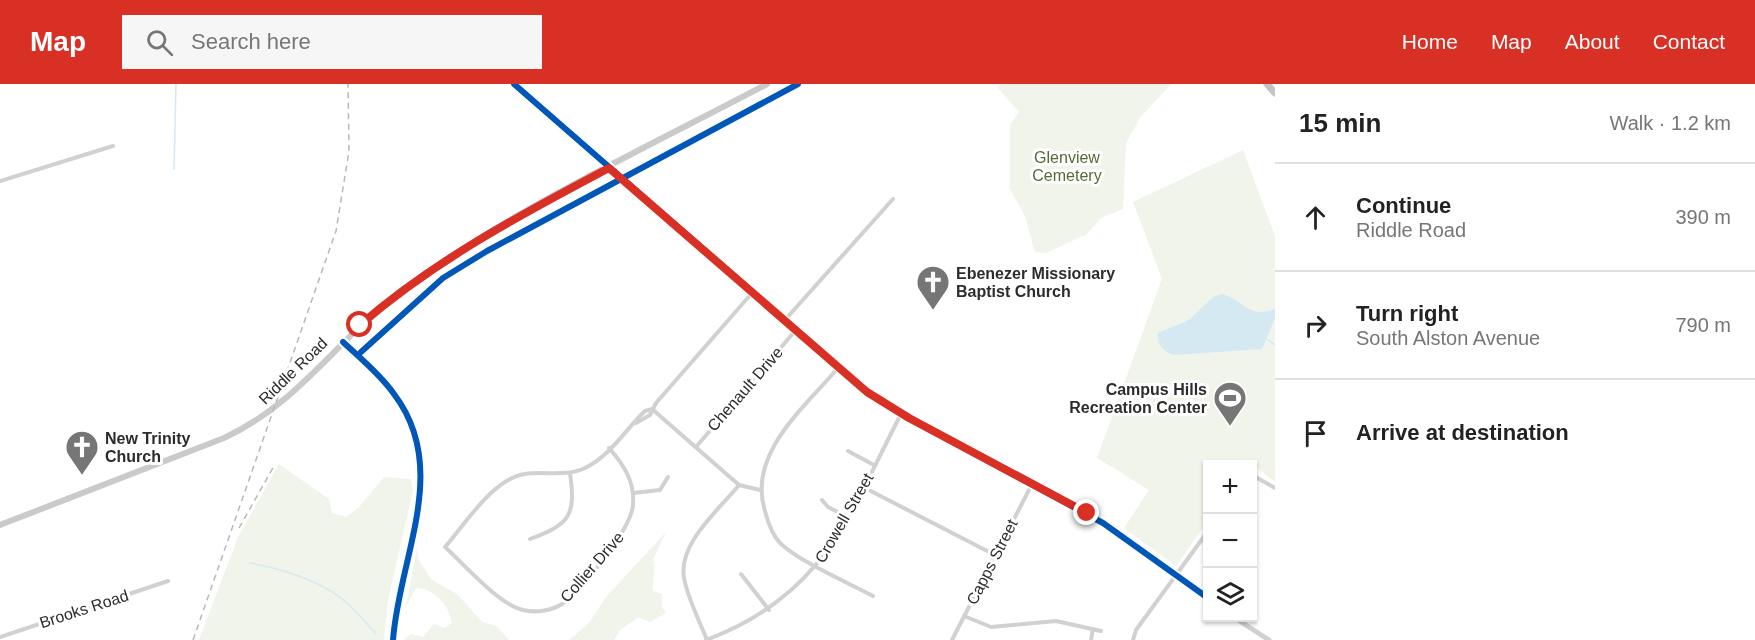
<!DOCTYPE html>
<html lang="en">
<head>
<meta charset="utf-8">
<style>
  :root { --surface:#fff; --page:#f6f6f6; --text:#222; --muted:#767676; --line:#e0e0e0; --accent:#d93025 }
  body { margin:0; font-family:Helvetica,sans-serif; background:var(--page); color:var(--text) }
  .controls { position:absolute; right:18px; bottom:18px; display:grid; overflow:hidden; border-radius:0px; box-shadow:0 2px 4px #0004 }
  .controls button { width:54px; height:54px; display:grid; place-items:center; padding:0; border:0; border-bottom:2px solid var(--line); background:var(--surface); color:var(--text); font:30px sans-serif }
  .stop { position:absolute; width:18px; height:18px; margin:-14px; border:4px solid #d93025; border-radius:50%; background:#fff }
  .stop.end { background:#d93025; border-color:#fff; box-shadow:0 2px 6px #0008 }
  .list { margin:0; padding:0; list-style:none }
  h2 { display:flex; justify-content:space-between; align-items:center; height:78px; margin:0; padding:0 24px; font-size:26px }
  h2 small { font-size:20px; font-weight:400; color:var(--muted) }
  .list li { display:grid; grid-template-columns:39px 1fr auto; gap:18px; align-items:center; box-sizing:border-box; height:108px; padding:0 24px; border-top:2px solid var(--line) }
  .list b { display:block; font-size:22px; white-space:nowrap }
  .list p { margin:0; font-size:20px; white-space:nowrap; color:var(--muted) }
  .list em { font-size:20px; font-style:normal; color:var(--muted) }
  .icon { flex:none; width:33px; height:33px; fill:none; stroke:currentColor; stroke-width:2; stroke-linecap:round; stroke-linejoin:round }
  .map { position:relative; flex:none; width:1275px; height:556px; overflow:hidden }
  header { display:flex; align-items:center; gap:36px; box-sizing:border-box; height:84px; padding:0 30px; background:var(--accent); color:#fff }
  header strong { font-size:28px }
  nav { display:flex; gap:33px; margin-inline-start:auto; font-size:21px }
  .search { width:420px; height:54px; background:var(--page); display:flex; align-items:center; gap:15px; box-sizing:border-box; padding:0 21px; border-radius:0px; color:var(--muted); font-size:22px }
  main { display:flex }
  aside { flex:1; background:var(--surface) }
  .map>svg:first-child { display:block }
</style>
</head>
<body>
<header>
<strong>Map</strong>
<div class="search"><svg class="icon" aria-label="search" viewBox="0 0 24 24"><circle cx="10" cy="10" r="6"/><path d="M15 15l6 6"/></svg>Search here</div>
<nav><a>Home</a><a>Map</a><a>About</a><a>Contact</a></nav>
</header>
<main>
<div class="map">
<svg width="1275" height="556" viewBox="0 0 1275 556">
  <rect width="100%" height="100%" fill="#fff"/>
  <g fill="#f0f4ea">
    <polygon points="1001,0 1171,0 1140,34 1126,59 1123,125 1101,134 1087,150 1046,169 1035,168 1025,132 1010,105 1010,41 1019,28 997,3"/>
    <polygon points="1243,66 1275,152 1275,398 1251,379 1208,380 1207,438 1176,482 1124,444 1149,406 1097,374 1162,195 1133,118"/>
    <polygon points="279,380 329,415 332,429 346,433 359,423 384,393 411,395 413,407 388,516 384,556 199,556 238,453"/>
    <path d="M 666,448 L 653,475 C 656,487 652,495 653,507 L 662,510 L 662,523 L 666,529 L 650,538 L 638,533 L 619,547 L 614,556 L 569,556 L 589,539 L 606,513 Z"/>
    <path d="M 417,463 L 418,475 L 432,496 L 457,510 L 482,538 L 496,542 L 509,556 L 404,556 L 411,550 L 423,553 L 434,540 L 444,544 L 452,539 C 449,522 435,504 416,504 L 406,523 Z"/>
  </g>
  <path fill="#d4e9f2" d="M 1222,210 C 1246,217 1247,235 1275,225 L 1275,234 L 1262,265 L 1174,271 C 1164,268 1156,260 1158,249 L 1189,236 L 1213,213 Z"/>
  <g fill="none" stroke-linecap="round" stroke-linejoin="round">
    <g stroke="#d4e9f2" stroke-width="1.5">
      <polyline points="174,85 176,0"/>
      <polyline points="1267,255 1275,261"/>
      <path d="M 250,479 C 281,485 323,497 348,520 C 358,529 367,540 376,550"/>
    </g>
    <g stroke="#d1d1d1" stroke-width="4">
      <polyline points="0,97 113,62"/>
      <polyline points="784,237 893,115"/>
      <path d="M 838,284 C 804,324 747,370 765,427 C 768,439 772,451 781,460 C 802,479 847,498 873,512"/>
      <polyline points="652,325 739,401 760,406"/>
      <polyline points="636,339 650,331 656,319 752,209"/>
      <polyline points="696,363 795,247"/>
      <path d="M 609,364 C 624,381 635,398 633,421 C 631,445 582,507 562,520 C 551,527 535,529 523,526 C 498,520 464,480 445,463 C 465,440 494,394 525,390 C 545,387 566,393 585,384 C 610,372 626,345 645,327 L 652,325"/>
      <polyline points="848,367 874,381"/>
      <polyline points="1252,391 1275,404"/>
      <polyline points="863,403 995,471"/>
      <polyline points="633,409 660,406 668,393"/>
      <polyline points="822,416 828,423 847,433"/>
      <path d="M 530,455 C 570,440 576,432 570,389"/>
      <polyline points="741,490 769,526"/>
      <polyline points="964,532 991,543 1056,537 1101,547"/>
      <polyline points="0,553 168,497"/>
      <path d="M 706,556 C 825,511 847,434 901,330"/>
      <path d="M 707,556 C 699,536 688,515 684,494 C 678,459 719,426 739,401"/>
      <polyline points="952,556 1032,400"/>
      <polyline points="1091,556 1093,545"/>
      <polyline points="1133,556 1136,546 1208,447"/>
    </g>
    <g stroke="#d1d1d1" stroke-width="5">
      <polyline points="514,0 867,308 909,334 1103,439 1208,514"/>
      <path d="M 343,258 C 360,274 380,290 394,310 C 451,385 399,473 393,556"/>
      <polyline points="1235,534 1269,556"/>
    </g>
    <path stroke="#cacaca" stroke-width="6" d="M 0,441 L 224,354 C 302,318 340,250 408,202 C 519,122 646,64 767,0"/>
    <polyline stroke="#c4c4c4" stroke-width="7" points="1267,0 1275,9"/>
    <g stroke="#b8b8b8" stroke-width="1.5" stroke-dasharray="6 4.5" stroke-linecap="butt">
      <polyline points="239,444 274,382"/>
      <polyline points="193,556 336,147 349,67 348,0"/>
    </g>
    <g stroke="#fff" stroke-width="10">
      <g id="cycleway">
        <polyline points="514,0 867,308 909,334 1103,439 1208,514"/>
        <path d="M 343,258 C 360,274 380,290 394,310 C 451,385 399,473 393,556"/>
        <polyline points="361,268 443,194 487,167 798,0"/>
      </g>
    </g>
    <use href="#cycleway" stroke="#0057b8" stroke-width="6"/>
  </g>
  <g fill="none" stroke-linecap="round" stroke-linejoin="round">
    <path stroke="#d93025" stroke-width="8" d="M 360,241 C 435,176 522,130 609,84 L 867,308 L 909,334 L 1087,429"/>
  </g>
  <defs>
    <g id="church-pin" transform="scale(1.725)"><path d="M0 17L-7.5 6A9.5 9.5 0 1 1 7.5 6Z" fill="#767676" stroke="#fff"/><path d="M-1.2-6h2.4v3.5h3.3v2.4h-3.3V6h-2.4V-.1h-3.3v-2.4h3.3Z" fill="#fff"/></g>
    <g id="stadium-pin" transform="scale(1.725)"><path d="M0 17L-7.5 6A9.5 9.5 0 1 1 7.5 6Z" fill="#767676" stroke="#fff"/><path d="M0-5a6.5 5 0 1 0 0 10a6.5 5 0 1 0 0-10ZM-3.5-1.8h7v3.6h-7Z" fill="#fff"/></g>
  </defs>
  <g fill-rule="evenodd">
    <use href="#church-pin" x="933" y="198"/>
    <use href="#stadium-pin" x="1230" y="314"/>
    <use href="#church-pin" x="82" y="363"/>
  </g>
  <g text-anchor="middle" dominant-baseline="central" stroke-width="6" stroke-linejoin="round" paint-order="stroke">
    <g font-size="16" fill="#546a37" stroke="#fff">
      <text x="1067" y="73">Glenview<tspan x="1067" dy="18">Cemetery</tspan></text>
    </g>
    <g font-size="16" font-weight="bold" fill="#2c2c2c" stroke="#fff" text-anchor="start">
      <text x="956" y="189">Ebenezer Missionary<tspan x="956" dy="18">Baptist Church</tspan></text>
      <text x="1207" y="305" text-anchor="end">Campus Hills<tspan x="1207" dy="18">Recreation Center</tspan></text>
      <text x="105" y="354">New Trinity<tspan x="105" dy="18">Church</tspan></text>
    </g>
    <g font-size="16" fill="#2c2c2c" stroke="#fff">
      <text transform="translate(293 287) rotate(-44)">Riddle Road</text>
      <text transform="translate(745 305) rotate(-49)">Chenault Drive</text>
      <text transform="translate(844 434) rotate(-60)">Crowell Street</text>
      <text transform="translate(992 478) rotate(-63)">Capps Street</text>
      <text transform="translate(592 483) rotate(-49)">Collier Drive</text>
      <text transform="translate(84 525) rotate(-18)">Brooks Road</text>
    </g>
  </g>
</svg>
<div class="controls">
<button>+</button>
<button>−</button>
<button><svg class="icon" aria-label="layers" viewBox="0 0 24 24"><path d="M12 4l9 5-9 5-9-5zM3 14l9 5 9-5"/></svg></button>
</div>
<div class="stop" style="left:360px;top:241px"></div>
<div class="stop end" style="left:1087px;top:429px"></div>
</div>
<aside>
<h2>15 min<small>Walk · 1.2 km</small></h2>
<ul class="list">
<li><svg class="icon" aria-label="ahead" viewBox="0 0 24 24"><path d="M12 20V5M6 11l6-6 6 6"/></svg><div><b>Continue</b><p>Riddle Road</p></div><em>390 m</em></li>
<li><svg class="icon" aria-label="right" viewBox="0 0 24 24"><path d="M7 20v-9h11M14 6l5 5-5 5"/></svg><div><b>Turn right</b><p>South Alston Avenue</p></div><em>790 m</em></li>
<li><svg class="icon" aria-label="arrive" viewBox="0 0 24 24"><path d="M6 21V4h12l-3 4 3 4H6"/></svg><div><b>Arrive at destination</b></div></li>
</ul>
</aside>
</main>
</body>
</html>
